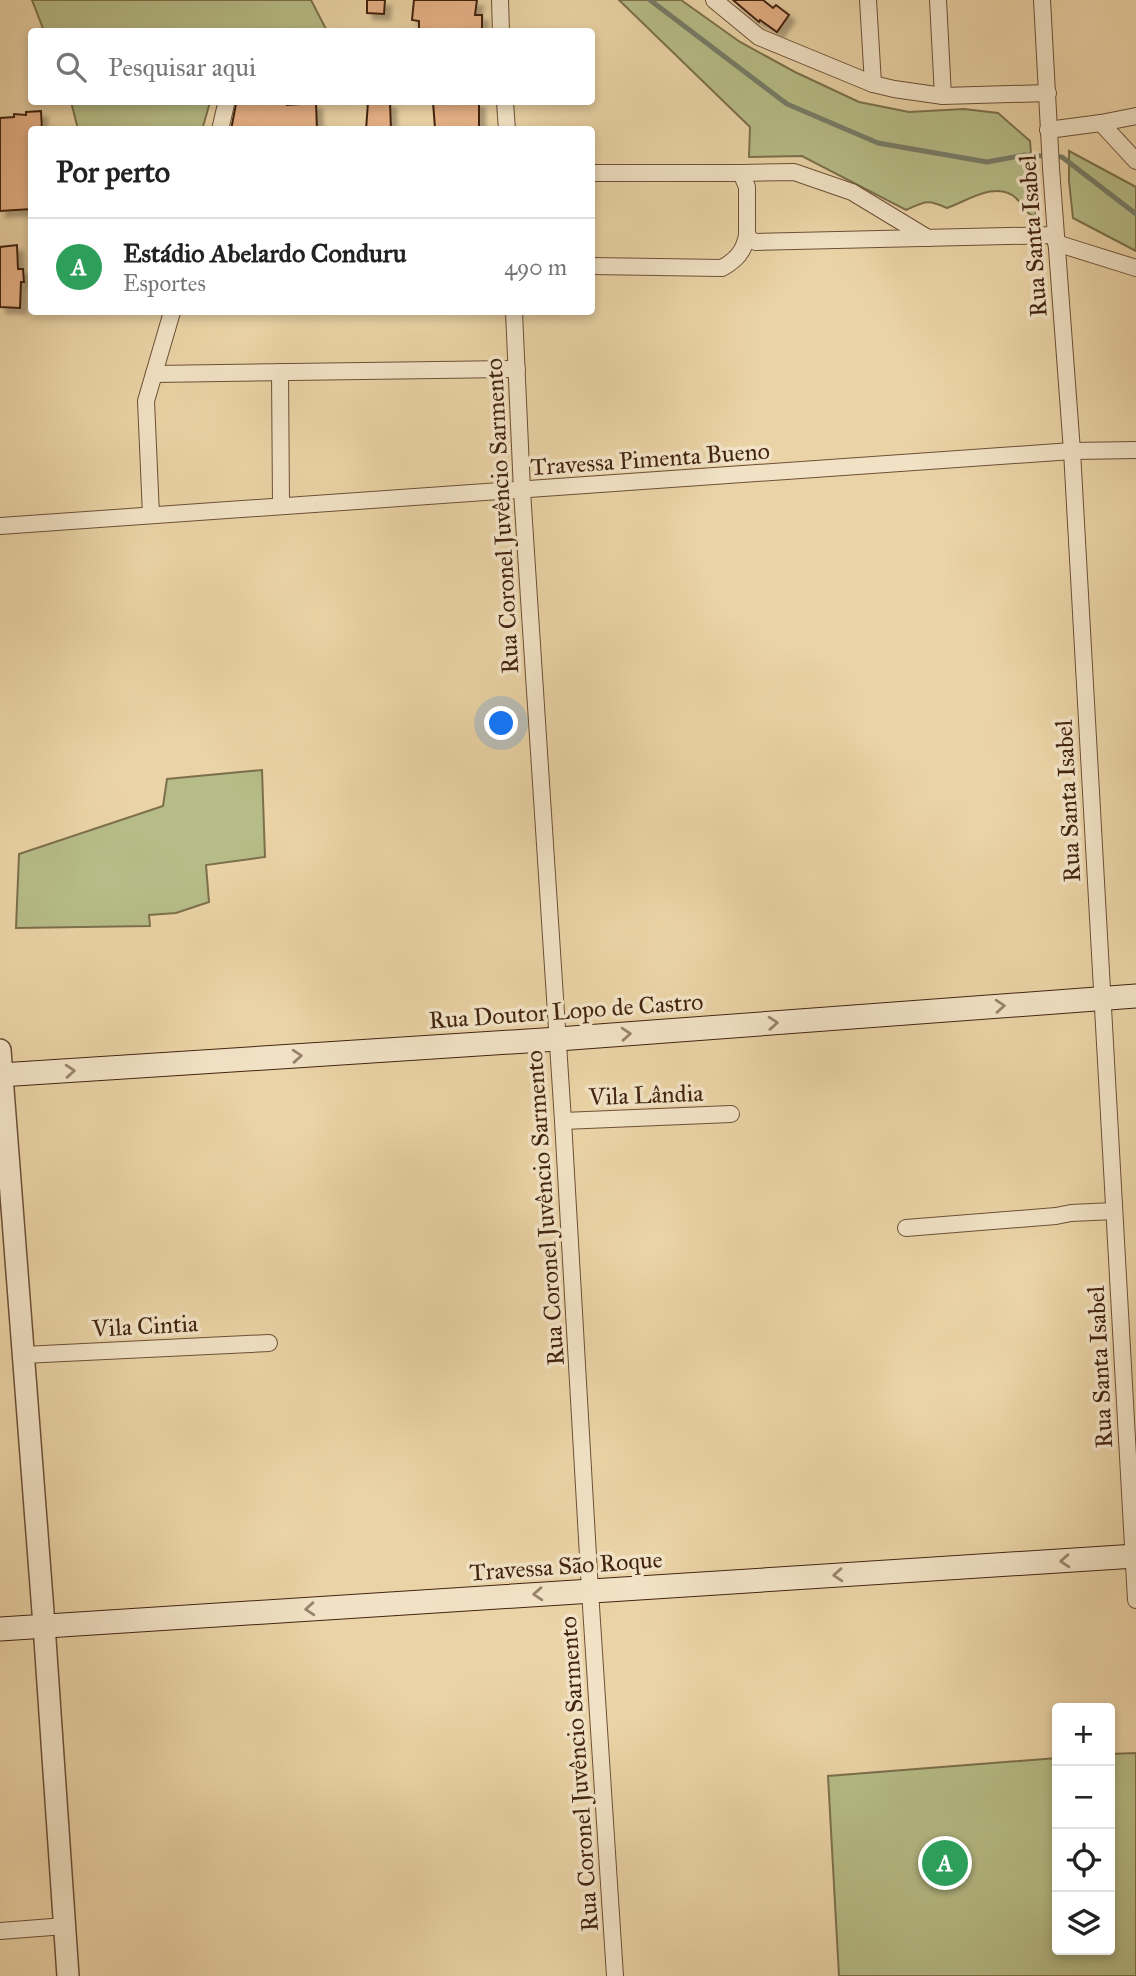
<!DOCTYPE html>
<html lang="pt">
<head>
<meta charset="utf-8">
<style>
  :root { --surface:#fff; --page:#f2f2f2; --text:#222; --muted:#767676; --line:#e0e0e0; --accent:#8f2418 }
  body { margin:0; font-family:"IM FELL Great Primer",serif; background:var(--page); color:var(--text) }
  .controls { position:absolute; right:21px; bottom:21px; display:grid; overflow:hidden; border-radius:7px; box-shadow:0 4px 10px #0003 }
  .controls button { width:63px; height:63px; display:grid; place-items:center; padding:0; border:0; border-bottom:2px solid var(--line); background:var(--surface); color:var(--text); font:35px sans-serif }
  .you { position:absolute; left:502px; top:724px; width:24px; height:24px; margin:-18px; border:5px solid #fff; border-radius:50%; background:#1a73e8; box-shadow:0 0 0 10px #1a73e833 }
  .badge { display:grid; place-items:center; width:46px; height:46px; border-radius:50%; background:var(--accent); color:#fff; font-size:23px; font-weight:700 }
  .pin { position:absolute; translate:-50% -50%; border:4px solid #fff; box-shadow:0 2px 7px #0006 }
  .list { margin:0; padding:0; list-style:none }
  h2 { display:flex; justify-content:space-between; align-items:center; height:91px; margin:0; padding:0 28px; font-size:30px }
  h2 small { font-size:23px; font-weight:400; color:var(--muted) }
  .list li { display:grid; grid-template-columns:46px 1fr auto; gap:21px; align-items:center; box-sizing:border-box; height:98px; padding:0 28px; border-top:2px solid var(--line) }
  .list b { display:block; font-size:26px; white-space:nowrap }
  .list p { margin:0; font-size:23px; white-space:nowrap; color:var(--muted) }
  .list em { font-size:23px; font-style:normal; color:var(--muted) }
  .icon { flex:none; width:38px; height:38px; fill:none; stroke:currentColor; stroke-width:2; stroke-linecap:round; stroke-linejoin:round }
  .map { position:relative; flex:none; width:1136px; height:1976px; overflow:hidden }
  .search { position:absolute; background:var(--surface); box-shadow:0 4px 10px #0003; left:28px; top:28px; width:567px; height:77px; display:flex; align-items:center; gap:18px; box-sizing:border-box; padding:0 24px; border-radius:7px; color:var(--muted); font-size:26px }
  .panel { position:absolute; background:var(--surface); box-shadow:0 4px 10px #0003; left:28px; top:126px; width:567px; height:189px; border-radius:7px }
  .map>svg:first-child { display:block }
</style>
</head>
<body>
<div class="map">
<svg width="1136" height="1976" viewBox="0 0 1136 1976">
  <defs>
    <filter id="shadow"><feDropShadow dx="6" dy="6" stdDeviation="2" flood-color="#0004"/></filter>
  </defs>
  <rect width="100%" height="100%" fill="#ead3a6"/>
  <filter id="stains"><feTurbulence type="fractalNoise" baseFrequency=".00286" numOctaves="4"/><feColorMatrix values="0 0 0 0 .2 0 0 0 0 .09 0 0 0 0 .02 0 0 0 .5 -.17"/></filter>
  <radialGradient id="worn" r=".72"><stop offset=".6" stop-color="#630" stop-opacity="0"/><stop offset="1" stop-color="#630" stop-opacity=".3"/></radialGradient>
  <g fill="#b6bc87" stroke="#7c704c" stroke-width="2">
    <polygon points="32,0 311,0 327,31 44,31"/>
    <path d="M 619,0 L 681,0 L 740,42 L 795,72 L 859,102 L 909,112 L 964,109 L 998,113 L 1030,141 L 1036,217 C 1024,213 1024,206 1016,198 C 997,180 967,201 947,208 C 928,199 925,201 906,210 L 802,156 L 749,157 L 750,127 Z"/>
    <polygon points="71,102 210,102 202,130 78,129"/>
    <polygon points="1069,151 1136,187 1136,251 1073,218 1069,181"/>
    <polygon points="262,770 265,857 206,865 209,902 176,913 149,915 150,926 16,928 19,854 163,806 167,779"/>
    <polygon points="1136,1753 1136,1976 839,1976 828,1776 1057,1758 1057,1950 1110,1950 1110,1754"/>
  </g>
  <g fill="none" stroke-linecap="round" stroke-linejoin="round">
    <polyline stroke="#767d69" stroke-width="5" points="650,0 787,104 878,143 987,162 1025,155 1062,157 1136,214"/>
  </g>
  <g fill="#e6b187" stroke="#432411" stroke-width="2" filter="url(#shadow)">
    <polygon points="367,0 385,0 384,14 367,13"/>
    <polygon points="414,0 477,0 475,15 482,15 482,32 419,32 419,21 412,20"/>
    <polygon points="733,0 763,0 773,8 776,5 789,15 777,32 760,20 759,22"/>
    <polygon points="368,102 390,102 391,130 366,130"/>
    <polygon points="433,102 479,102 479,130 444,130 444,127 435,128"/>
    <polygon points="316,103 317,130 231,130 236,104 287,104 287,105"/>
    <polygon points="41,111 42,130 32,130 32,209 0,211 0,118 14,117 14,114 26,115 26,112"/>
    <polygon points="17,245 18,269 23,269 24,282 21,282 20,308 0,307 0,247"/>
  </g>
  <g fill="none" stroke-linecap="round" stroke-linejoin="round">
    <g stroke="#6d5036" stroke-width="18">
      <g id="minor">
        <polyline points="500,0 501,32"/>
        <polyline points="714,0 759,37 873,84 894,89 943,96 1048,93"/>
        <polyline points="868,0 873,84"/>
        <polyline points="938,0 943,96"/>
        <polyline points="1042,0 1051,168 1072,451 1136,1600"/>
        <polyline points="505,102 507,130"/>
        <polyline points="1101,123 1136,161"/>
        <polyline points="220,130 226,104"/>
        <polyline points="1048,130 1101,123 1136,116"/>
        <polyline points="592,173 741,173 747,187 747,235 751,240 756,242 1055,235"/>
        <polyline points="741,173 794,172 852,192 928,238"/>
        <polyline points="1056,243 1136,268"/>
        <path d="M 592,266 L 722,268 C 736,260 744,252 747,235"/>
        <polyline points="514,312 522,491 563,1121 590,1591 615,1976"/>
        <polyline points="280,372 281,505"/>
        <polyline points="154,374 517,369"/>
        <polyline points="151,515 146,401 172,312"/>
        <path d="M 0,526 C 357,500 715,477 1072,451 L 1136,450"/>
        <polyline points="563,1121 731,1114"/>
        <polyline points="906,1228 1056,1216 1071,1213 1114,1211"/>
        <polyline points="23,1355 269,1343"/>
        <polyline points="0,1931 65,1926"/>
      </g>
    </g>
    <g stroke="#6d5036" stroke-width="24">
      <polyline id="tertiary" points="0,1050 44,1625 68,1976"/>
    </g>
    <g stroke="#432411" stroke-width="25">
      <g id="secondary">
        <polyline points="0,1075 558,1039 1136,996"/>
        <polyline points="0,1629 1136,1556"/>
      </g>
    </g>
    <use href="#minor" stroke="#f1e2c5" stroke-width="16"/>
    <use href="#tertiary" stroke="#f1e2c5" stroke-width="21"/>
    <use href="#secondary" stroke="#f1e2c5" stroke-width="23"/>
  </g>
  <defs><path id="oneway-chevron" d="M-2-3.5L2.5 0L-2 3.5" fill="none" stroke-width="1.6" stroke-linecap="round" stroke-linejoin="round" transform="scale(1.75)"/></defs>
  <g stroke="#9a836b">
    <use href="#oneway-chevron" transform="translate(1000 1006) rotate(-4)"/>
    <use href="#oneway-chevron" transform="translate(773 1023) rotate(-4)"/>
    <use href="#oneway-chevron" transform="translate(626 1034) rotate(-4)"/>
    <use href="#oneway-chevron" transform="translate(297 1056) rotate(-4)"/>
    <use href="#oneway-chevron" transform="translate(70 1071) rotate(-4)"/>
    <use href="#oneway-chevron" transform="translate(1065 1561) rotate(176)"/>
    <use href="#oneway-chevron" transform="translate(838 1575) rotate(176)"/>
    <use href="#oneway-chevron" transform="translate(538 1594) rotate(176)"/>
    <use href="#oneway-chevron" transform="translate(310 1609) rotate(176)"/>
  </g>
  <g text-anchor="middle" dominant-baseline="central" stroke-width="7" stroke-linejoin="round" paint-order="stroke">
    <g font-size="24" fill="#432411" stroke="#f1e2c5">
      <text transform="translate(1033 236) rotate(-94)">Rua Santa Isabel</text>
      <text transform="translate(650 459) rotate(-4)">Travessa Pimenta Bueno</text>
      <text transform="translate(502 516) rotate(-93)">Rua Coronel Juvêncio Sarmento</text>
      <text transform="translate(1068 801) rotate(-93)">Rua Santa Isabel</text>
      <text transform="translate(566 1011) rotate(-4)">Rua Doutor Lopo de Castro</text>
      <text transform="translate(646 1095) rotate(-2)">Vila Lândia</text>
      <text transform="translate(545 1208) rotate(-94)">Rua Coronel Juvêncio Sarmento</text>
      <text transform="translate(145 1326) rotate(-3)">Vila Cintia</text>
      <text transform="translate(1100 1367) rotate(-93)">Rua Santa Isabel</text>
      <text transform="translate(566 1566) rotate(-4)">Travessa São Roque</text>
      <text transform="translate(579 1774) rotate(-94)">Rua Coronel Juvêncio Sarmento</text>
    </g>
  </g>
  <rect width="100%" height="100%" filter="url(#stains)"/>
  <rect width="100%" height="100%" fill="url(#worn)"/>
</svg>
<div class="controls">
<button>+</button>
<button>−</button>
<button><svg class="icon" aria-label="locate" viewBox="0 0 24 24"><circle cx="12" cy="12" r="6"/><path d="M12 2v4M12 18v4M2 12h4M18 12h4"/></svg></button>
<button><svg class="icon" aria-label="layers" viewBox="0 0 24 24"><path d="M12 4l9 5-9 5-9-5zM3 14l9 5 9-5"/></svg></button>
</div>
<div class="you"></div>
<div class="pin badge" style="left:945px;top:1863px;background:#2e9e5b">A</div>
<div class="search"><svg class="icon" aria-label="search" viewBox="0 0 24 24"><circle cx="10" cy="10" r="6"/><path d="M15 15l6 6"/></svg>Pesquisar aqui</div>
<section class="panel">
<h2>Por perto<small></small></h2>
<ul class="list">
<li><span class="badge" style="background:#2e9e5b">A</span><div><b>Estádio Abelardo Conduru</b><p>Esportes</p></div><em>490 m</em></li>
</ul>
</section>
</div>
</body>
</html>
